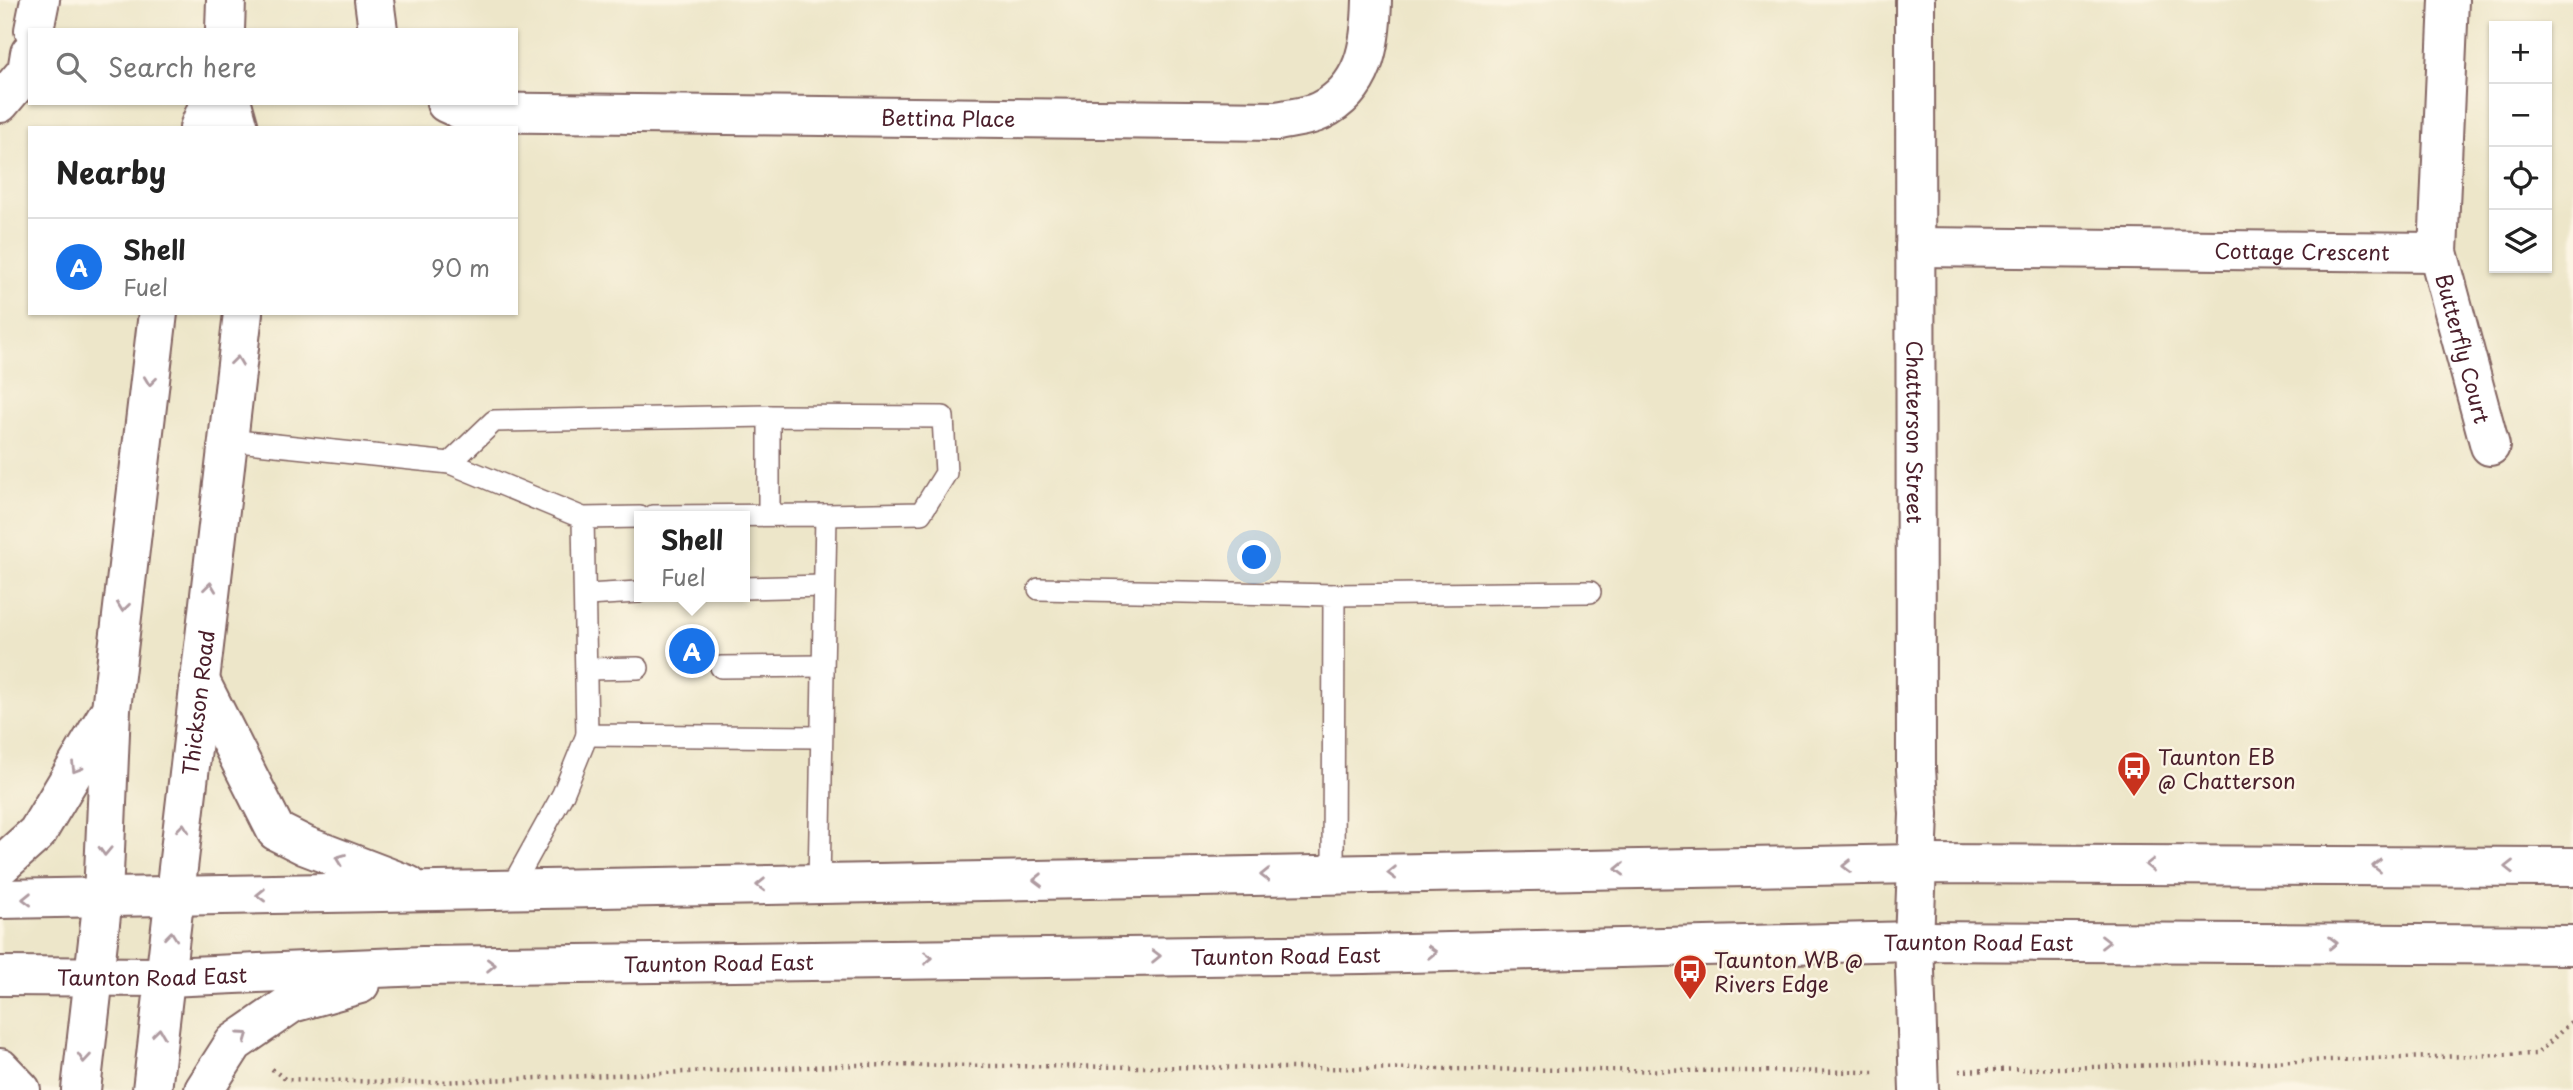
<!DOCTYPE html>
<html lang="en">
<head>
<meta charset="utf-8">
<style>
  :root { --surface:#fff; --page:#f2f2f2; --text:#222; --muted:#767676; --line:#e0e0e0; --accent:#1a73e8 }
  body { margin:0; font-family:"Playpen Sans",sans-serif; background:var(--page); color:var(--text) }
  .controls { position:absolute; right:21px; top:21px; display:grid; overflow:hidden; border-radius:0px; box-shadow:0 2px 5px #0004 }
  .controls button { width:63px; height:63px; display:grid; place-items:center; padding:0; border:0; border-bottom:2px solid var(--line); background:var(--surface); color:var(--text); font:35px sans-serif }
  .you { position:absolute; left:1255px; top:558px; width:24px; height:24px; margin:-18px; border:5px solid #fff; border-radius:50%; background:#1a73e8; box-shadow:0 0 0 10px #1a73e833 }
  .badge { display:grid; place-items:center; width:46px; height:46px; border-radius:50%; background:var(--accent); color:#fff; font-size:23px; font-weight:700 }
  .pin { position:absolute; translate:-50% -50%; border:4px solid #fff; box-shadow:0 2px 7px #0006 }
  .popup { position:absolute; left:634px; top:511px; width:116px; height:91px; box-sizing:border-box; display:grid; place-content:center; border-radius:0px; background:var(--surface); filter:drop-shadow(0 2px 5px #0005); font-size:23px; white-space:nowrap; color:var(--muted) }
  .popup b { font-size:26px; color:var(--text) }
  .popup::after { content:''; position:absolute; left:50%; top:100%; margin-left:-14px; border:14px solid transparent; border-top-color:var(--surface) }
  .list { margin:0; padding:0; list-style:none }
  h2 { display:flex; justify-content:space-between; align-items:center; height:91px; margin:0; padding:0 28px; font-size:30px }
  h2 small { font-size:23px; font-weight:400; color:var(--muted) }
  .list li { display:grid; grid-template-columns:46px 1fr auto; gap:21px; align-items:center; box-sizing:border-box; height:98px; padding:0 28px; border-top:2px solid var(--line) }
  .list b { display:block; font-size:26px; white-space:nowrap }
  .list p { margin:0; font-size:23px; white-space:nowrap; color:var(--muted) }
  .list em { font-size:23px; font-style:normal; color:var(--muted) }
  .icon { flex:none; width:38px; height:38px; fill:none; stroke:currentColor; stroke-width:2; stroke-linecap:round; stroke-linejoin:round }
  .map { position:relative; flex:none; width:2573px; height:1090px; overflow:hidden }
  .search { position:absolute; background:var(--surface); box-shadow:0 2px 5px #0004; left:28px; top:28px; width:490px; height:77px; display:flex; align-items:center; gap:18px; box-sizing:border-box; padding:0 24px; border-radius:0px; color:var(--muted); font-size:26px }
  .panel { position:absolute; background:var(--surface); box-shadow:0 2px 5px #0004; left:28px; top:126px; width:490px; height:189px; border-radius:0px }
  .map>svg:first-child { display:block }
</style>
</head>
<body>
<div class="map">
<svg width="2573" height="1090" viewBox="0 0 2573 1090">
  <rect width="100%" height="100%" fill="#fcf5e5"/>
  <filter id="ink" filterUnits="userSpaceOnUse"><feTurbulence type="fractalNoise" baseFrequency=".0143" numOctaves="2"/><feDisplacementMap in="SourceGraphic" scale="14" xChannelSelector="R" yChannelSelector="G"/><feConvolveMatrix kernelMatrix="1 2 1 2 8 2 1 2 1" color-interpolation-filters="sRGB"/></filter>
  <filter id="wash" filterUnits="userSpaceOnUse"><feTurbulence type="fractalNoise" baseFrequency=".00686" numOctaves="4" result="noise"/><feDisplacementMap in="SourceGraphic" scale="28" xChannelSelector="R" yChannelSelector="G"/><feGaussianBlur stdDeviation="1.57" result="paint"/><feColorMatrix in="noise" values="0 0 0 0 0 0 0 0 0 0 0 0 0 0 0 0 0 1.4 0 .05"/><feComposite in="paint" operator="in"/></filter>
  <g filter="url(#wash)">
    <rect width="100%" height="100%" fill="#ede6c9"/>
  </g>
  <g filter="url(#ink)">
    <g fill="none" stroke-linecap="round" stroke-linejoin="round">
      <g stroke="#836562" stroke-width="24">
        <g id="service">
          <polyline points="228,440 450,463 583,518 640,517"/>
          <polyline points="450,463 494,421 769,416 943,417 946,473 921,513 826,515"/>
          <polyline points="769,513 769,416"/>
          <polyline points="653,516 826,515 819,884"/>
          <polyline points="583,518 587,735 821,737"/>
          <polyline points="744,588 824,586"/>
          <polyline points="1039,589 1334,595 1333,874"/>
          <polyline points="587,595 638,592"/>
          <polyline points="1334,595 1590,592"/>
          <polyline points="721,667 822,666"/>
          <polyline points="587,669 638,668"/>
          <polyline points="510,890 563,794 587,735"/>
        </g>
      </g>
      <g stroke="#836562" stroke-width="42">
        <g id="minor">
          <polyline points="374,0 378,30"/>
          <path id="s1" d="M 1915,0 L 1916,769 L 1919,814 L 1914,941 L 1919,1090"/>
          <path id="s2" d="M 2449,0 L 2438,252 L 2490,446"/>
          <polyline points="34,30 40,0"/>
          <polyline points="0,103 27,71 30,53"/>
          <path id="s3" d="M 446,103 L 466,112 L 1278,121 C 1291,118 1308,117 1320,111 C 1365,89 1371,45 1372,0"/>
          <path id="s4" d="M 1915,247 L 2438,252"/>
        </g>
      </g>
      <g stroke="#836562" stroke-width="42">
        <g id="secondary">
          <polyline points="225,30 226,0"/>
          <polyline points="232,103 239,128"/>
          <polyline points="199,128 209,103"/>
          <polyline points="199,679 276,831 306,846 408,885"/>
          <polyline points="0,866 37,833 108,714"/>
          <polyline points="0,899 1916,864 2573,867"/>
          <path id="s5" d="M 0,976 L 167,977 L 423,966 L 1364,954 L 1914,941 L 2573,945"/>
          <polyline points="0,1068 21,1090"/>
          <polyline points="81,1090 103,897 111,709 158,313"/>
          <path id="s6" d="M 152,1090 L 243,313"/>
          <polyline points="204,1090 234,1043 292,1003 360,984"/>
        </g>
      </g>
      <g stroke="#836562" stroke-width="4.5" stroke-dasharray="2 5" stroke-linecap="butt">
        <polyline points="272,1069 285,1079 415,1083 858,1065 1877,1072"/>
        <polyline points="1959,1071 2537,1054 2573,1020"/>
      </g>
      <use href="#service" stroke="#fff" stroke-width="21"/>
      <use href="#minor" stroke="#fff" stroke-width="38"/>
      <use href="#secondary" stroke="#fff" stroke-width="38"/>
    </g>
    <defs><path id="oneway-chevron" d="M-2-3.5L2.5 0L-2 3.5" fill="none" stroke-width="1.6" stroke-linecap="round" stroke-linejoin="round" transform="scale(1.75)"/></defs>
    <g stroke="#ae9aa0">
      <use href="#oneway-chevron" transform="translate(237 361) rotate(-83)"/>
      <use href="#oneway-chevron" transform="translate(150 381) rotate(97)"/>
      <use href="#oneway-chevron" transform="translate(210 587) rotate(-83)"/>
      <use href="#oneway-chevron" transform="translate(123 607) rotate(97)"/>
      <use href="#oneway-chevron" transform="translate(76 768) rotate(121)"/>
      <use href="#oneway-chevron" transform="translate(183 828) rotate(-84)"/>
      <use href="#oneway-chevron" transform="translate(105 851) rotate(92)"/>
      <use href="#oneway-chevron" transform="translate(340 859) rotate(-159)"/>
      <use href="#oneway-chevron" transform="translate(2150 865) rotate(-180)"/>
      <use href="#oneway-chevron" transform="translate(1847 866) rotate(179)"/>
      <use href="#oneway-chevron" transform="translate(2377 866) rotate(-180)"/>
      <use href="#oneway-chevron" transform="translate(2509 867) rotate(-180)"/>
      <use href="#oneway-chevron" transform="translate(1620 869) rotate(179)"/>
      <use href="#oneway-chevron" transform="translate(1392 873) rotate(179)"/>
      <use href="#oneway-chevron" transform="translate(1265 875) rotate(179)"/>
      <use href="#oneway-chevron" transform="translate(1038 880) rotate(179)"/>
      <use href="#oneway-chevron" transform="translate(761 885) rotate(179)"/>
      <use href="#oneway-chevron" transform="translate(261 895) rotate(179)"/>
      <use href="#oneway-chevron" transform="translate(27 899) rotate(179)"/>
      <use href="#oneway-chevron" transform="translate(171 936) rotate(-84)"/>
      <use href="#oneway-chevron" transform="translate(2105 942)"/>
      <use href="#oneway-chevron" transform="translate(2333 943)"/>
      <use href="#oneway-chevron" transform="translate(1432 952) rotate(-2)"/>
      <use href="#oneway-chevron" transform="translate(1156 956) rotate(-1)"/>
      <use href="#oneway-chevron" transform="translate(928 958) rotate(-1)"/>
      <use href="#oneway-chevron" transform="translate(491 965) rotate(-1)"/>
      <use href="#oneway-chevron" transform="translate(159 1033) rotate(-83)"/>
      <use href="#oneway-chevron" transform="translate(244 1036) rotate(-35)"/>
      <use href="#oneway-chevron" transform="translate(84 1058) rotate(95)"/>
    </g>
  </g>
  <defs>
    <g id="bus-pin" transform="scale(1.75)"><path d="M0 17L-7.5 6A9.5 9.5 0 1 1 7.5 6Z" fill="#c8321e" stroke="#fcf5e5"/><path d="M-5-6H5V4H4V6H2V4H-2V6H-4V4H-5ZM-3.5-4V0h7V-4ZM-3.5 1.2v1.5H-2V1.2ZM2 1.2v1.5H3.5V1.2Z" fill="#fff"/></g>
  </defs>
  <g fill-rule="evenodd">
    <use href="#bus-pin" x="2134" y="768"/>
    <use href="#bus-pin" x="1690" y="971"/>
  </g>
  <g text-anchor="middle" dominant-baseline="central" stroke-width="5" stroke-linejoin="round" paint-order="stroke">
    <g font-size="21" fill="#4a1f2b" stroke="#fcf5e5">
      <text stroke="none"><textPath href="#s3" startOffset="504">Bettina Place</textPath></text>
      <text stroke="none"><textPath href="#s4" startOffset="387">Cottage Crescent</textPath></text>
      <text stroke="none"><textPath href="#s2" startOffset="352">Butterfly Court</textPath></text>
      <text stroke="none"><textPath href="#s1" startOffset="432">Chatterson Street</textPath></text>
      <text stroke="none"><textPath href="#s6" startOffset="390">Thickson Road</textPath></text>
      <text stroke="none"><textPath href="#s5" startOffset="1979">Taunton Road East</textPath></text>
      <text stroke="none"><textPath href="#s5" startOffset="1286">Taunton Road East</textPath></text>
      <text stroke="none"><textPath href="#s5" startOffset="719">Taunton Road East</textPath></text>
      <text stroke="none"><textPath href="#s5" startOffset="152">Taunton Road East</textPath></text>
    </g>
    <g font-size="21" fill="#4a1f2b" stroke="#fcf5e5" text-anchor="start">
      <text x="2158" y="756">Taunton EB<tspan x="2158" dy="24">@ Chatterson</tspan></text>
      <text x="1714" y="959">Taunton WB @<tspan x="1714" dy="24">Rivers Edge</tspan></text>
    </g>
  </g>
</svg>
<div class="controls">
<button>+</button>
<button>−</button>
<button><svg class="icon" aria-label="locate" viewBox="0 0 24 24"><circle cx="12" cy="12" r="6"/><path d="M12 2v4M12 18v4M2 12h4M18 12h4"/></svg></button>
<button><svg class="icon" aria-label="layers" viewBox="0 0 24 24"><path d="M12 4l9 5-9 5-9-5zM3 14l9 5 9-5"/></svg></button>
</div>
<div class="you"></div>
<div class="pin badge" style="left:692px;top:651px">A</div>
<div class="popup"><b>Shell</b>Fuel</div>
<div class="search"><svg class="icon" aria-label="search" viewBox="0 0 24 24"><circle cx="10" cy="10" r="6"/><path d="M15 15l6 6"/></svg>Search here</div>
<section class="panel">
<h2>Nearby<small></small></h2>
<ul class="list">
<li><span class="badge">A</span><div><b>Shell</b><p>Fuel</p></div><em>90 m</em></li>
</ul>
</section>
</div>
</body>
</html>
